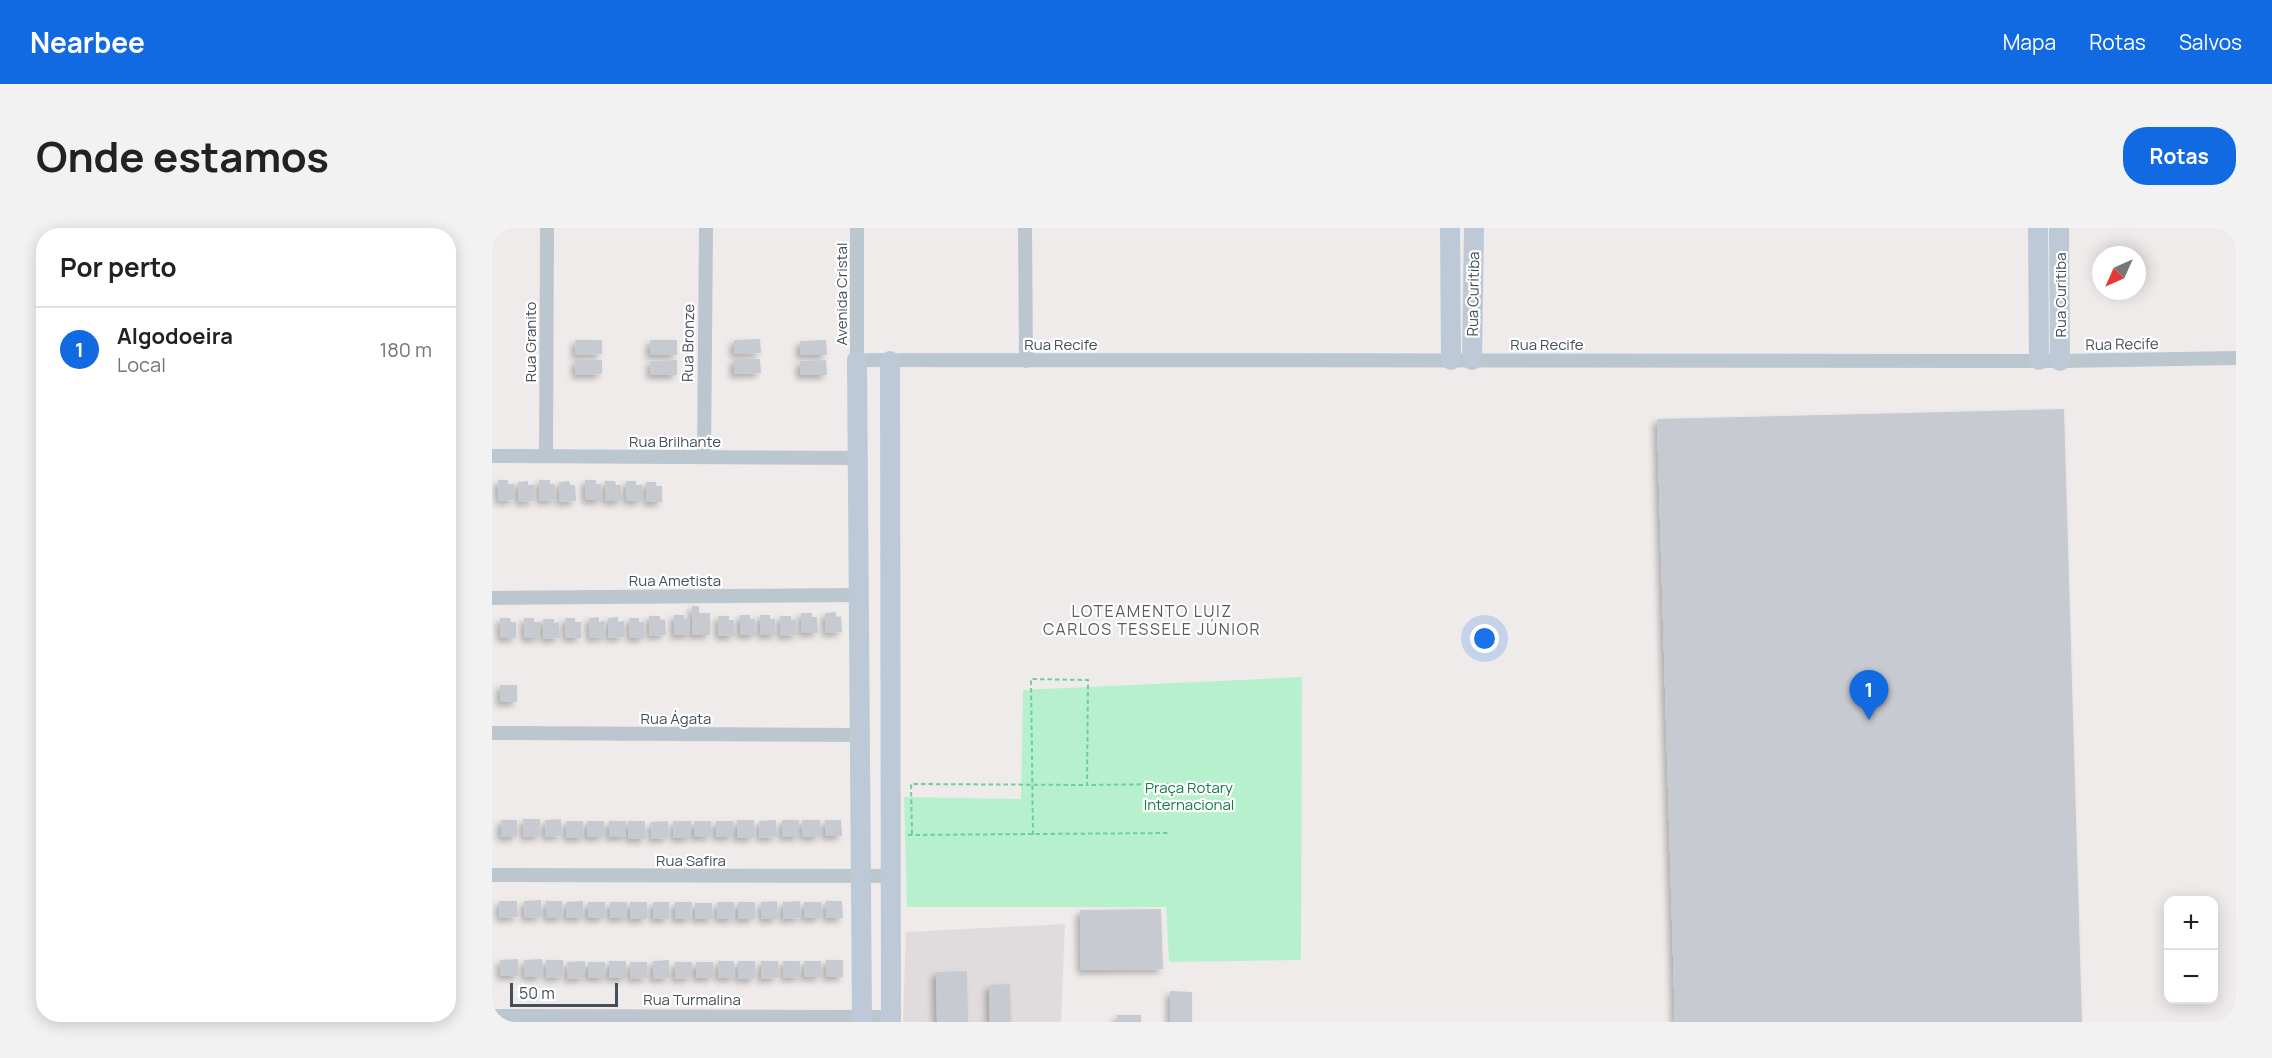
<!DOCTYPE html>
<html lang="pt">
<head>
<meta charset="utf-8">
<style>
  :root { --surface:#fff; --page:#f2f2f2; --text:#222; --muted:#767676; --line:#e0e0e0; --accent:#126ae2 }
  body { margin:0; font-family:Manrope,sans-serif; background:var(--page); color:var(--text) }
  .controls { position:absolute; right:18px; bottom:18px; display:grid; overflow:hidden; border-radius:12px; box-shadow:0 3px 15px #0003 }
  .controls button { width:54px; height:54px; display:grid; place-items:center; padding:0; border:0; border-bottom:2px solid var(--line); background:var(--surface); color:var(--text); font:30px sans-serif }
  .compass { position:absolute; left:1600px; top:18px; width:54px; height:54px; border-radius:50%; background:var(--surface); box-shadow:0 3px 15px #0003; rotate:225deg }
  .scale { position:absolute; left:18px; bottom:15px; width:108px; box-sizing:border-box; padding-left:6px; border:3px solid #444f5a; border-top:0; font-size:16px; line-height:21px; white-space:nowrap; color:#444f5a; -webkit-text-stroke:4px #fff; paint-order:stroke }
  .you { position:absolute; left:993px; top:411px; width:21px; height:21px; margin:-15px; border:4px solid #fff; border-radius:50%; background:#1a73e8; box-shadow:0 0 0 9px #1a73e833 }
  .badge { display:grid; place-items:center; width:39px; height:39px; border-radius:50%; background:var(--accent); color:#fff; font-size:20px; font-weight:700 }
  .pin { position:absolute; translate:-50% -50px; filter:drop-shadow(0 2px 3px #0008) }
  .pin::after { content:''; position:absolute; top:32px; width:21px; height:18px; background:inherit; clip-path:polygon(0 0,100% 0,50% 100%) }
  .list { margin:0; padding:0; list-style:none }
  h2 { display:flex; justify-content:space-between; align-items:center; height:78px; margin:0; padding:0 24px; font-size:26px }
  h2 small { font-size:20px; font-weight:400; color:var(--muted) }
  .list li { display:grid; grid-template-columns:39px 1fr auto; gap:18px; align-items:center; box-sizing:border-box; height:84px; padding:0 24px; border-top:2px solid var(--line) }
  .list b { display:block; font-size:22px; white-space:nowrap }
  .list p { margin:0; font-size:20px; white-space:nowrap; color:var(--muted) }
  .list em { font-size:20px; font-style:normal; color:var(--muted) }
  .map { position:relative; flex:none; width:1744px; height:794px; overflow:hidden; border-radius:24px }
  header { display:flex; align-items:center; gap:36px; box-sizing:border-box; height:84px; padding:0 30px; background:var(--accent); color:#fff }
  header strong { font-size:28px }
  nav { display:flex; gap:33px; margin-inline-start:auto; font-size:21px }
  .intro { display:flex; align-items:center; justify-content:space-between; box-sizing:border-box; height:144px; padding:0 36px }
  h1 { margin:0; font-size:42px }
  .button { padding:15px 27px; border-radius:24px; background:var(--accent); color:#fff; font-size:21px; font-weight:700 }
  main { display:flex; gap:36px; padding:0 36px }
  aside { flex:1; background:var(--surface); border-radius:24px; box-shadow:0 3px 15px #0003 }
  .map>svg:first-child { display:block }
</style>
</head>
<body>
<header>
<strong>Nearbee</strong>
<nav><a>Mapa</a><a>Rotas</a><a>Salvos</a></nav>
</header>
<div class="intro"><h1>Onde estamos</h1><a class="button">Rotas</a></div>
<main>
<aside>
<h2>Por perto<small></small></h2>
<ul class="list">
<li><span class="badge">1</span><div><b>Algodoeira</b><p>Local</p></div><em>180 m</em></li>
</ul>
</aside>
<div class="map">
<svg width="1744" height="794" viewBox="0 0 1744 794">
  <defs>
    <filter id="shadow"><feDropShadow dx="-4" dy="4" stdDeviation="3" flood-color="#0004"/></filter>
  </defs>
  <rect width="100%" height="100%" fill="#efebeb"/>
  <polygon fill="#e0dcdd" points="573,696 569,794 411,794 414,704"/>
  <polygon fill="#b7f0cd" points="810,449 809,732 677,734 674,679 415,679 412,569 529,571 531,462"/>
  <g fill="#c8cad1" filter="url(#shadow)">
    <polygon points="268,111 269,125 242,126 242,112"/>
    <polygon points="83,112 110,112 110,126 84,127"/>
    <rect x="158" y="112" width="27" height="15"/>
    <polygon points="334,112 335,127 308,127 308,113"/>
    <polygon points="242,131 268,131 269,145 242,146"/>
    <polygon points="83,132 110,132 110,146 84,147"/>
    <polygon points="185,132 185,147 159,147 158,133"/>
    <polygon points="334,132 335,147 308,147 308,133"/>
    <polygon points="1572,181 1590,794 1183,794 1165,191"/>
    <polygon points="6,252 16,252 16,256 22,256 22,272 7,273"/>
    <polygon points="47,252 58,252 58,256 63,256 64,272 48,273"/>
    <polygon points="93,252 104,252 104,256 109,256 110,272 94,272"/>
    <polygon points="36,253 36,257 42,257 42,273 27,274 26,254"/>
    <polygon points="77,253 78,257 83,257 84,273 68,274 67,254"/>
    <polygon points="113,253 123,253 124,257 129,257 130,273 114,273"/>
    <polygon points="134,253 144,253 144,257 150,257 150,273 135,273"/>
    <polygon points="154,254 164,254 164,258 170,258 170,274 155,274"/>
    <polygon points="200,378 207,378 207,385 218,385 218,407 200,407"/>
    <polygon points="344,384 344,389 349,388 350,404 334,405 333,385"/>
    <polygon points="309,385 320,385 320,389 325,389 326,405 310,405"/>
    <polygon points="182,387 192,387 192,391 197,391 198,407 182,407"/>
    <polygon points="248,387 258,387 258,391 263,391 264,407 248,407"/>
    <polygon points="268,387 278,387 278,391 283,391 284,407 269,407"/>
    <polygon points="157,388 168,388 168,392 173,391 174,407 158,408"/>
    <polygon points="226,388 237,388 237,392 242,392 243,408 227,408"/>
    <polygon points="288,388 299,388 299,392 304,391 305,407 289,408"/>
    <polygon points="107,389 107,394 113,393 114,409 98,410 97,390"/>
    <polygon points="126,389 126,394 132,393 132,409 117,410 116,390"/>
    <polygon points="8,390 18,390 19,394 24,394 24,410 9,410"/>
    <polygon points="32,390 42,390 42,394 48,394 48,410 33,410"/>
    <polygon points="73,390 83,390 83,394 89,394 89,410 74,410"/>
    <polygon points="137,390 147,390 147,394 152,394 153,410 138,410"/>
    <polygon points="51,391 62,391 62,395 67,394 68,410 52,411"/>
    <rect x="8" y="457" width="17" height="17"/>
    <polygon points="31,591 48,591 49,608 32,609"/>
    <polygon points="69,591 70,608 54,609 53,592"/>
    <rect x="9" y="592" width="16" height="17"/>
    <rect x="245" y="592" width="17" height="18"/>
    <polygon points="284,592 285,609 268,610 267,593"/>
    <rect x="290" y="592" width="17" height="17"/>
    <polygon points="310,592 328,592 328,609 311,609"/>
    <polygon points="333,592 349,592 350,608 333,608"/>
    <polygon points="74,593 91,593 92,610 75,610"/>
    <rect x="95" y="593" width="17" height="16"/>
    <rect x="117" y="593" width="17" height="16"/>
    <polygon points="136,593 153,593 154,611 137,611"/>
    <polygon points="176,593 177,610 160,611 159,594"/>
    <polygon points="181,593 199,593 199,610 182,610"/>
    <rect x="202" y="593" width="17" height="16"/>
    <rect x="224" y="593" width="17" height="16"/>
    <polygon points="49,672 50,689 33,690 32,673"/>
    <polygon points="7,673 25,673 26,689 8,690"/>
    <polygon points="54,673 70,673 71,690 55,690"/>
    <polygon points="91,673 92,690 75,690 74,674"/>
    <polygon points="285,673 286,691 270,691 269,674"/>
    <polygon points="308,673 309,690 291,691 291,674"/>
    <polygon points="334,673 350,673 351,690 334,690"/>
    <rect x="96" y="674" width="17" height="16"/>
    <rect x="118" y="674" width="17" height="16"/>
    <rect x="138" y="674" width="17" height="17"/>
    <rect x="161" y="674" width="16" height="17"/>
    <polygon points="183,674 200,674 199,691 183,691"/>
    <polygon points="225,674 242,674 243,691 226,691"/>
    <rect x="246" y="674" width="17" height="17"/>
    <rect x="312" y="674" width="17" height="16"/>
    <polygon points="203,675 220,675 221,691 203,691"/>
    <polygon points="669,681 671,741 589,742 588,682"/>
    <polygon points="26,731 27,748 9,748 8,732"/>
    <polygon points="50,731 50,749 33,749 32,732"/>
    <polygon points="54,732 71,732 72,749 55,750"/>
    <polygon points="177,732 178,750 161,751 161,733"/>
    <rect x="334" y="732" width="17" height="17"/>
    <polygon points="93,733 93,750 76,751 75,734"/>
    <rect x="117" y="733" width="17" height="17"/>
    <polygon points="226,733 242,733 243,750 226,750"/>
    <rect x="246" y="733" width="17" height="18"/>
    <polygon points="269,733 286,733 286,750 269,751"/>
    <polygon points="291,733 308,733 309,749 292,750"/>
    <rect x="312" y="733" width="17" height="16"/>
    <polygon points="96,734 113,734 114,750 96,750"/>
    <polygon points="138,734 155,734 156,750 139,751"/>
    <polygon points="183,734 200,734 200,750 183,751"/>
    <rect x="204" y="734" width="17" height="16"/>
    <polygon points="475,743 476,794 445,794 444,744"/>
    <polygon points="518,756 519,794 498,794 497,757"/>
    <polygon points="678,763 700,764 700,794 678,794"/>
    <rect x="625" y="787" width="24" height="7"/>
  </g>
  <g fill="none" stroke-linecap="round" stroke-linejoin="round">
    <g stroke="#6ecea0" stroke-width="2" stroke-dasharray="4.5 3" stroke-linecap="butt">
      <polyline points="420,606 419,556 595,557"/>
      <polyline points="416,607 677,605"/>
      <polyline points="541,607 539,451 596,452 595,557 677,556"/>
    </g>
    <g stroke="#bcc6cf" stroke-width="14">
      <polyline points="365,0 365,132 1568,133 1744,130"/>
      <polyline points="533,0 534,133"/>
      <polyline points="0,228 366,230"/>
      <polyline points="54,228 55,0"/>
      <polyline points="212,229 214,0"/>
      <polyline points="0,370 367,367"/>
      <polyline points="0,505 368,507"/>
      <polyline points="0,647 399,648"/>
      <polyline points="0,788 399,789"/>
    </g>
    <g stroke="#bdc9d6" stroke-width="20">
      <polyline points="958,0 959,132"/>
      <polyline points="1546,0 1547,132"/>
      <polyline points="1567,0 1568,133"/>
      <polyline points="365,132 370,794"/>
      <polyline points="980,132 982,0"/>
      <polyline points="398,133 399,794"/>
    </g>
  </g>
  <g text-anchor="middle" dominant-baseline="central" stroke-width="4.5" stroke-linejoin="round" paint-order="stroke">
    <g font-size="15" fill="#444f5a" stroke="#fff">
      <text transform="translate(349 66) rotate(-90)">Avenida Cristal</text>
      <text transform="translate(981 66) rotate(-89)">Rua Curitiba</text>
      <text transform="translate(1568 67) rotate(-90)">Rua Curitiba</text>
      <text transform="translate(38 114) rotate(-90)">Rua Granito</text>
      <text transform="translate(196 115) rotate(-89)">Rua Bronze</text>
      <text x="569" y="116">Rua Recife</text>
      <text x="1055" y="116">Rua Recife</text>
      <text transform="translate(1630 116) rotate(-1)">Rua Recife</text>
      <text x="183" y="213">Rua Brilhante</text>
      <text x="183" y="352">Rua Ametista</text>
      <text x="184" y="490">Rua Ágata</text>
      <text x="199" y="632">Rua Safira</text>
      <text x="200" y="771">Rua Turmalina</text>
    </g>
    <g font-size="15" fill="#137c49" stroke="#fff">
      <text x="697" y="559">Praça Rotary<tspan x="697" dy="17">Internacional</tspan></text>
    </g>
    <g font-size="16" letter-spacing="1.5" fill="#585c61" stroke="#fff">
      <text x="660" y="383">LOTEAMENTO LUIZ<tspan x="660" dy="18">CARLOS TESSELE JÚNIOR</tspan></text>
    </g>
  </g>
</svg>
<div class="controls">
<button>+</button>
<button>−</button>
</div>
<svg class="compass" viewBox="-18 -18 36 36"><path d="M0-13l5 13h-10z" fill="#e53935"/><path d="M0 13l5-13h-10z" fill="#767676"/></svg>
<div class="scale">50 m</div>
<div class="you"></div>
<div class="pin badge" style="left:1377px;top:492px">1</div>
</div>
</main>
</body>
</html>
